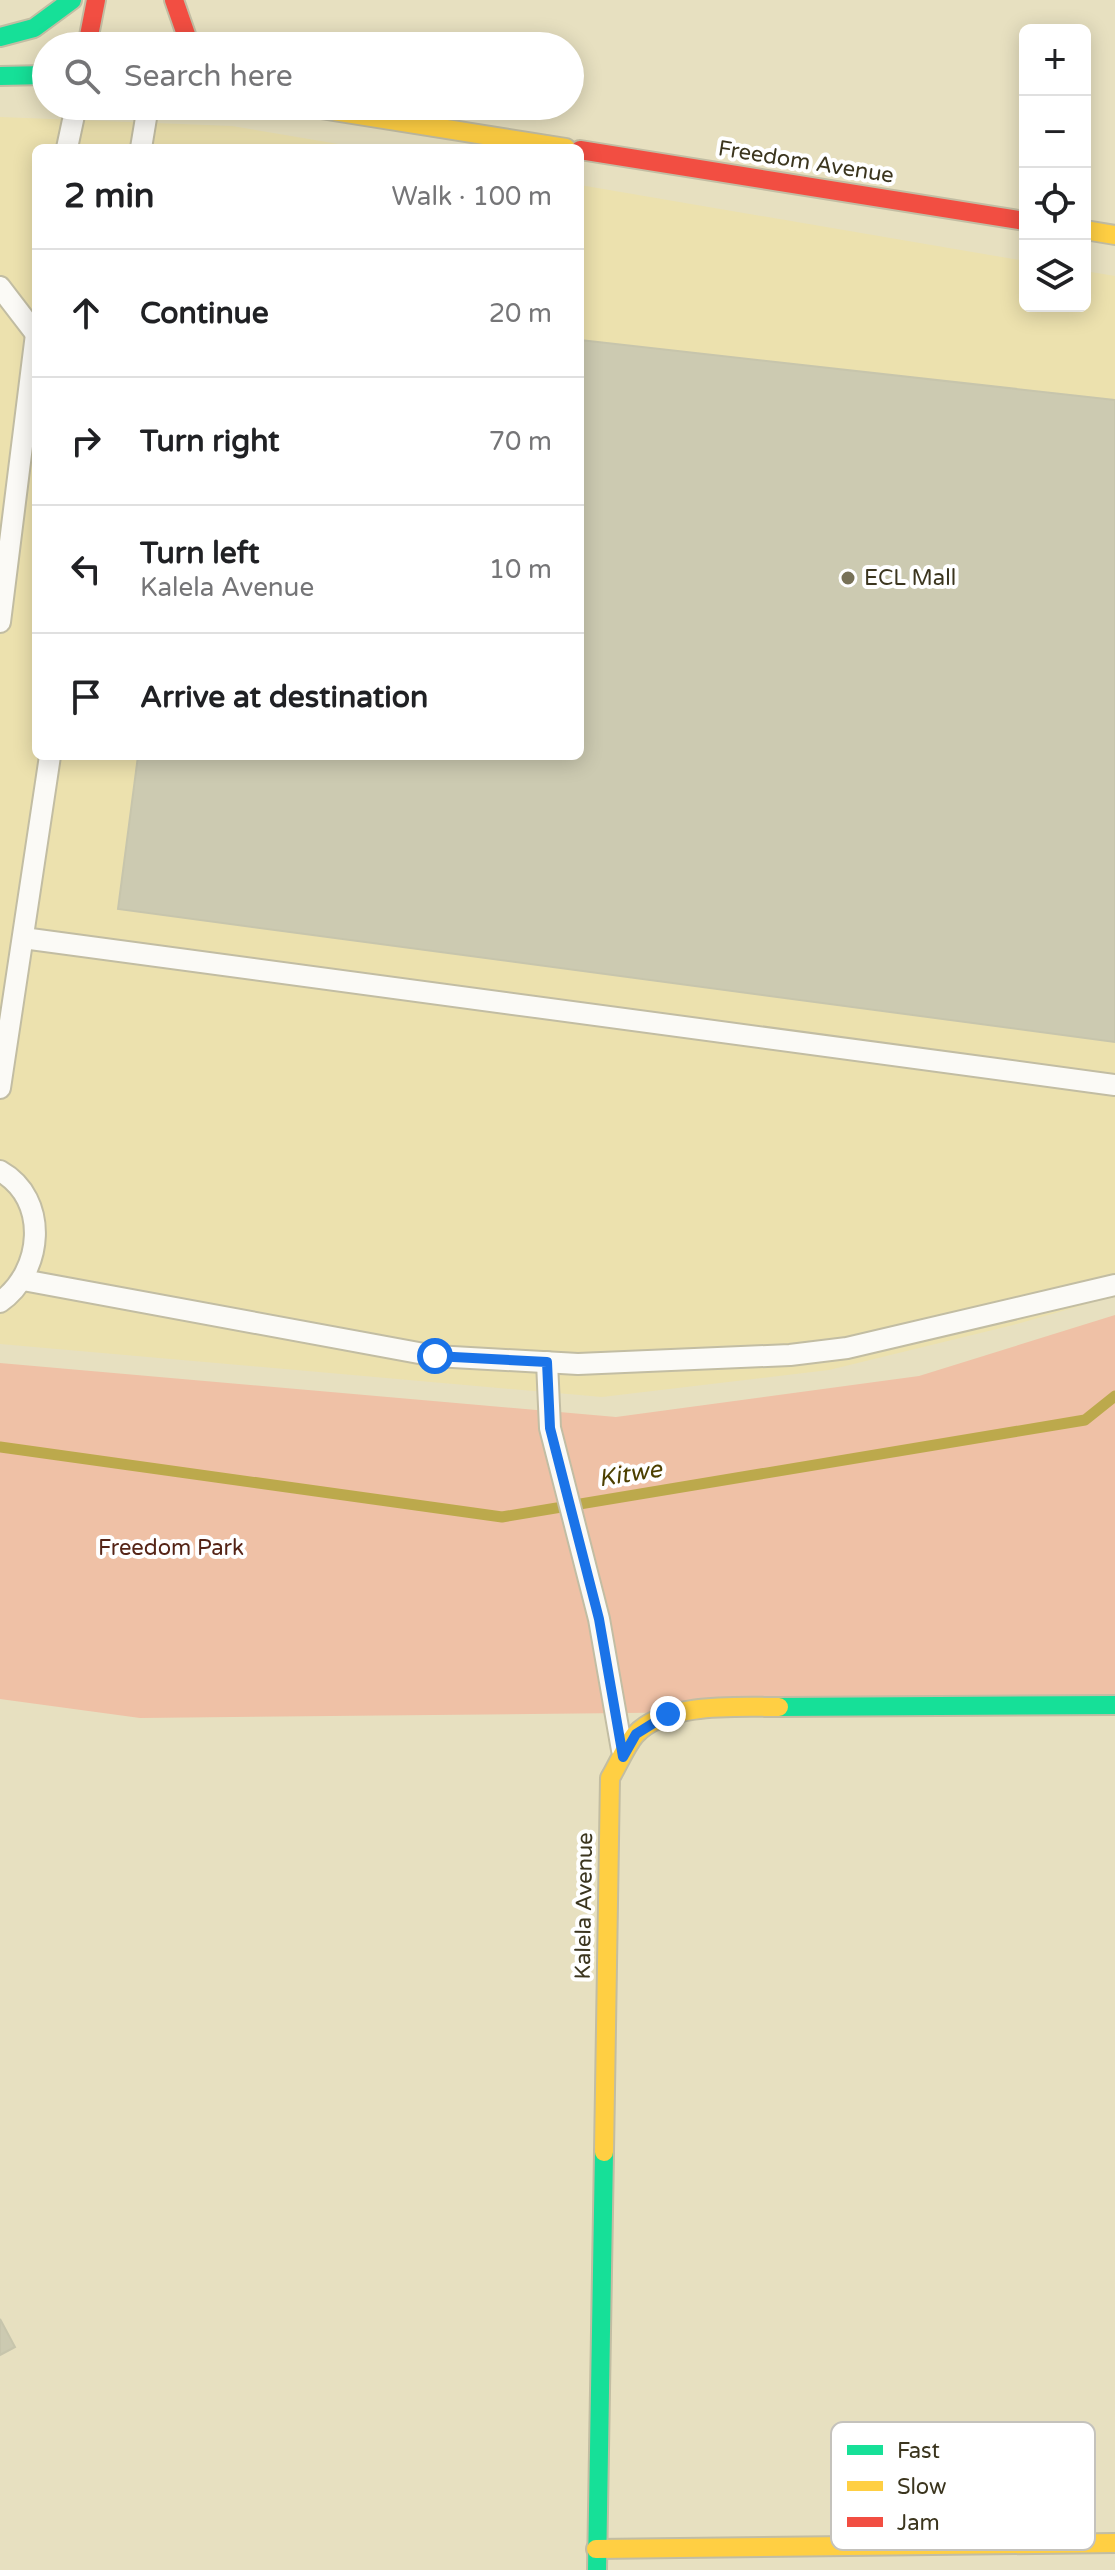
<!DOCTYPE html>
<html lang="en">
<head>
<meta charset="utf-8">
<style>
  :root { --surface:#fff; --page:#f2f2f2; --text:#202124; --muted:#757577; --line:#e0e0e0 }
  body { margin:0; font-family:"Varela Round",sans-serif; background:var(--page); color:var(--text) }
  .controls { position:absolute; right:24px; top:24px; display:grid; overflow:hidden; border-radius:12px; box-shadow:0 4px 20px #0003 }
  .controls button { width:72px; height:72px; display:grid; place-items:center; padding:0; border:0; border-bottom:2px solid var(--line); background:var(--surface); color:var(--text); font:40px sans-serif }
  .stop { position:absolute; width:24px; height:24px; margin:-18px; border:6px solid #1a73e8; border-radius:50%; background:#fff }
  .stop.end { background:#1a73e8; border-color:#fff; box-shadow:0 2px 8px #0008 }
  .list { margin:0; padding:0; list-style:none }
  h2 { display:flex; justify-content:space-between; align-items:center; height:104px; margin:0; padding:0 32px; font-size:34px }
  h2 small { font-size:26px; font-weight:400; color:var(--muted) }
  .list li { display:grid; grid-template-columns:52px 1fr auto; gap:24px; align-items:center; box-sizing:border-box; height:128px; padding:0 32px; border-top:2px solid var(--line) }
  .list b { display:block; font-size:30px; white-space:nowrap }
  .list p { margin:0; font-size:26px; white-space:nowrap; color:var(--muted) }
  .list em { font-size:26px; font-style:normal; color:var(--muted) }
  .icon { flex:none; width:44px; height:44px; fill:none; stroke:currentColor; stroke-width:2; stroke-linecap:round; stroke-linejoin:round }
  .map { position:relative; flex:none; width:1115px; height:2570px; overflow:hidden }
  .search { position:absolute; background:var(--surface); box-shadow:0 4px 20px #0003; left:32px; top:32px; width:552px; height:88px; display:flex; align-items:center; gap:20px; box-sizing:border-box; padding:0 28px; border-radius:44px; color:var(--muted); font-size:30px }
  .panel { position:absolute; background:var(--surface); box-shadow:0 4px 20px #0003; left:32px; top:144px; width:552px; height:616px; border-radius:12px }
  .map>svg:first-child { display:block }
</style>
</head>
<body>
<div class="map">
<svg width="1115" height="2570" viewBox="0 0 1115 2570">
  <rect width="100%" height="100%" fill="#e7e0c0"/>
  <polygon fill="#ece1ae" points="0,117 232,126 362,148 36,148 36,756 580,756 580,185 1025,261 1025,306 1085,306 1085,271 1115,276 1115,1296 1013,1325 829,1370 602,1397 0,1344"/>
  <polygon fill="#efc1a6" points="1115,1315 1115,1708 140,1718 0,1699 0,1363 616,1417 919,1376"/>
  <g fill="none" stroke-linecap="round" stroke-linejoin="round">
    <polyline stroke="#bca94c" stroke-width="11" points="0,1447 502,1517 1085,1420 1115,1396"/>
  </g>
  <g fill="#cccab1" stroke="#c7c5ac" stroke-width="2">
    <polygon points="580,340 1115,400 1115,1042 118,909 138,756 580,756"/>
    <polygon points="0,2319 15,2347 0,2355"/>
  </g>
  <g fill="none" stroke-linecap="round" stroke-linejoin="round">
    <g stroke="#c2bda3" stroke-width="24">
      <g id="lane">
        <polyline points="67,148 76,106"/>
        <polyline points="141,148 148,106"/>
        <polyline points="0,287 36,334"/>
        <polyline points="0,622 36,334"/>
        <polyline points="23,938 1115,1085"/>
        <polyline points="0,1088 50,756"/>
        <path d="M 0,1171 C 50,1199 43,1272 0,1302"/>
        <polyline points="23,1280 435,1356 578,1364 790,1355 847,1348 1115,1285"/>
        <polyline points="547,1362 550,1428 599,1619 622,1750"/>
      </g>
    </g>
    <g stroke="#c2bda3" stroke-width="22">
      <g id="fast">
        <polyline points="0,37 34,28 72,0"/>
        <polyline points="0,76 46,75"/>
        <polyline points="779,1707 1115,1705"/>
        <polyline points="597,2570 604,2152"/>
      </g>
    </g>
    <g stroke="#c2bda3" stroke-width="22">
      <g id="slow">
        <polyline points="302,106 566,148"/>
        <polyline points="1085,230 1115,235"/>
        <path d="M 604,2152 L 610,1778 C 618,1765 625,1747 635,1735 C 665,1702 738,1707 779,1707"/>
        <polyline points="596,2549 1115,2543"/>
      </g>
    </g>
    <g stroke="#c2bda3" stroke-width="22">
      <g id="jam">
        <polyline points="174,0 190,46"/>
        <polyline points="87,46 96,0"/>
        <polyline points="580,150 1025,221"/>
      </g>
    </g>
    <use href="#lane" stroke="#fbfaf6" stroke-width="20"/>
    <use href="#fast" stroke="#16e098" stroke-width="18"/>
    <use href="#slow" stroke="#ffcf43" stroke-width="18"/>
    <use href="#jam" stroke="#f24e42" stroke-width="18"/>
  </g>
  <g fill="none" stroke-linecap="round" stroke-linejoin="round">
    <polyline stroke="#1a73e8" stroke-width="10" points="435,1356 547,1362 550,1428 599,1619 623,1757 636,1734 668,1714"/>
  </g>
  <circle fill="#777157" stroke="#fff" stroke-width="3" cx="848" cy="578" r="8"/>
  <g text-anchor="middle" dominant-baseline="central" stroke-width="8" stroke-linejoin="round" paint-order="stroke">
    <g font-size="22" fill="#3b351e" stroke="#fff">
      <text transform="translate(806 162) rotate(9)">Freedom Avenue</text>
      <text transform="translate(584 1906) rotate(-89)">Kalela Avenue</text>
    </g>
    <g font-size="22" fill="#3b351e" stroke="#fff" text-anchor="start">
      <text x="864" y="578">ECL Mall</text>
    </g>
    <g font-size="22" fill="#552416" stroke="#fff">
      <text x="171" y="1548">Freedom Park</text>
    </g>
    <g font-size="24" font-style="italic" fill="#4c4000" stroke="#fff">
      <text transform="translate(630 1474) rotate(-9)">Kitwe</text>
    </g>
  </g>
  <rect x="831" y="2422" width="264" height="128" rx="12" fill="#fff" stroke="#c4c2bc" stroke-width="2"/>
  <rect x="847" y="2445" width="36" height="10" fill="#16e098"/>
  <rect x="847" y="2481" width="36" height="10" fill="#ffcf43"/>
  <rect x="847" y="2517" width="36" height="10" fill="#f24e42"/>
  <g font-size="22" fill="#3b351e">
    <text x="897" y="2458">Fast</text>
    <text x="897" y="2494">Slow</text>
    <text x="897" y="2530">Jam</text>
  </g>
</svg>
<div class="controls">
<button>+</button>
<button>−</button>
<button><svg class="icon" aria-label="locate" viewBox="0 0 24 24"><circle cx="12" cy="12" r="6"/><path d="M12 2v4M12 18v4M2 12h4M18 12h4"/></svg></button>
<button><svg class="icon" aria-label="layers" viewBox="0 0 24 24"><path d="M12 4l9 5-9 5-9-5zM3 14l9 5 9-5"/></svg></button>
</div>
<div class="stop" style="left:435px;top:1356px"></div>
<div class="stop end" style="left:668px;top:1714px"></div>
<div class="search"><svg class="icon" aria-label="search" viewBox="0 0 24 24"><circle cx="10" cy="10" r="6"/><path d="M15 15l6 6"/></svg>Search here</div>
<section class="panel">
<h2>2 min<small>Walk · 100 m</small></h2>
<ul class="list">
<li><svg class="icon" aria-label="ahead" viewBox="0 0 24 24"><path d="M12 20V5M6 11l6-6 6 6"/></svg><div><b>Continue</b></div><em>20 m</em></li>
<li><svg class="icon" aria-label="right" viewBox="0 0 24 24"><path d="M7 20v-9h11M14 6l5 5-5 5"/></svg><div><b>Turn right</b></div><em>70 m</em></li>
<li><svg class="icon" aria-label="left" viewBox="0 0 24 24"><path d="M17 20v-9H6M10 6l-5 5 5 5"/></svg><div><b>Turn left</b><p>Kalela Avenue</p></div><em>10 m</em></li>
<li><svg class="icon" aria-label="arrive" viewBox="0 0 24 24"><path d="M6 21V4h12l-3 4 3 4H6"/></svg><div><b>Arrive at destination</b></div></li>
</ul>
</section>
</div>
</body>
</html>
